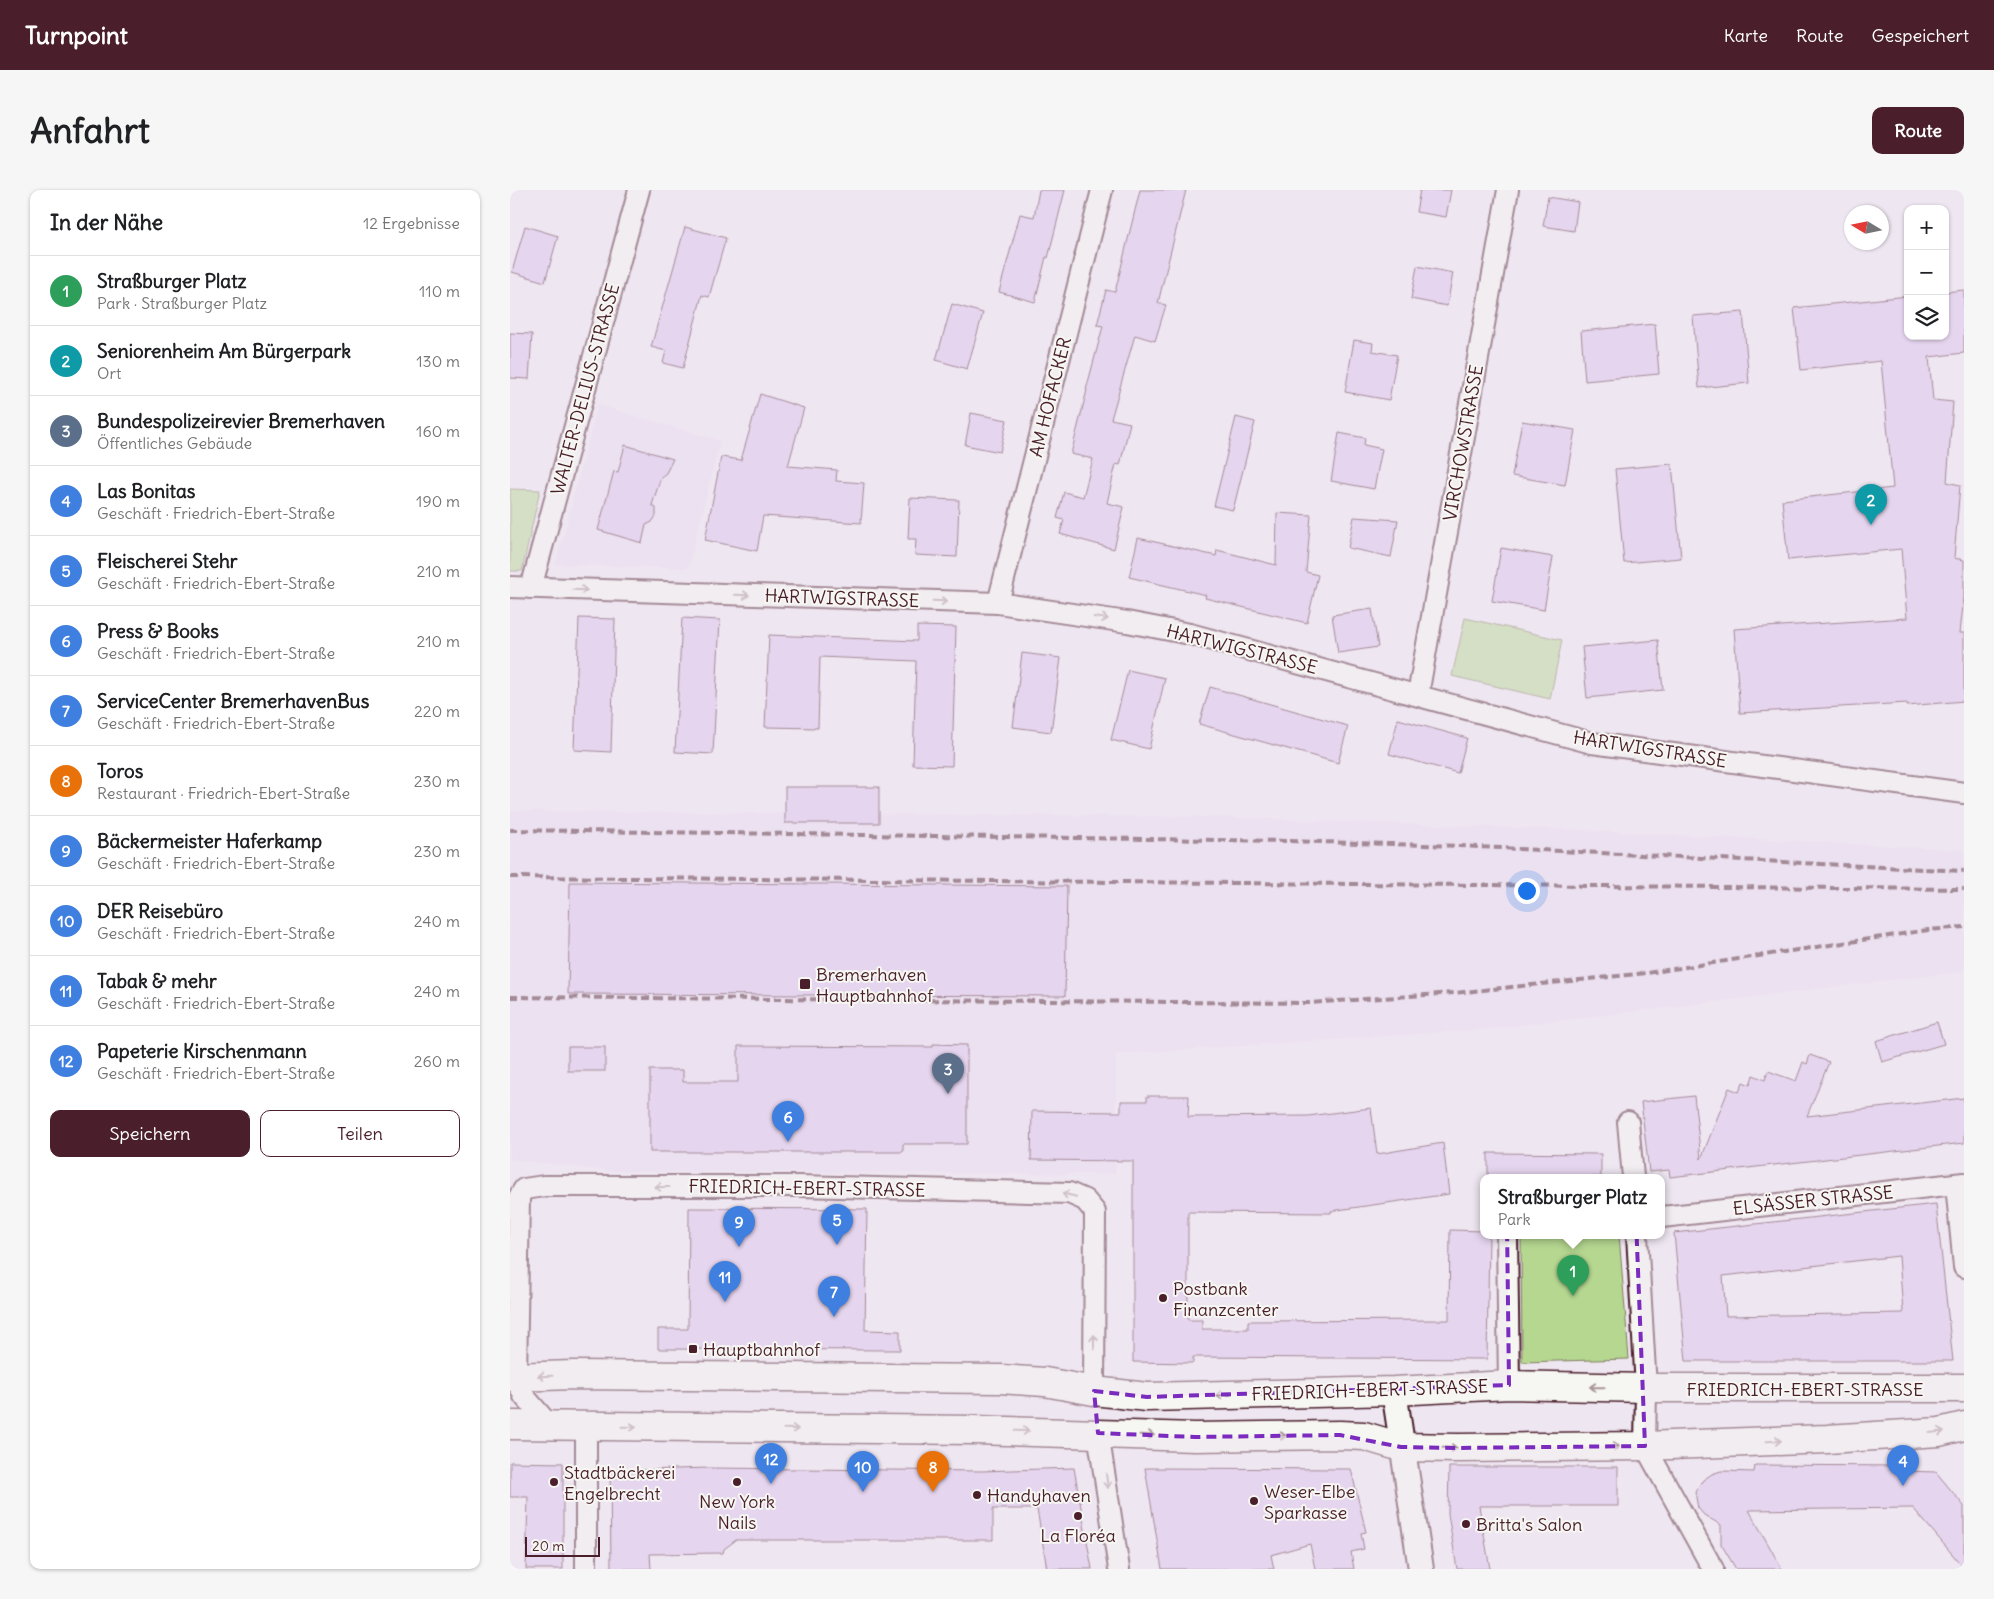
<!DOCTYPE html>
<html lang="de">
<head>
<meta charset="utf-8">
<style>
  :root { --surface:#fff; --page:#f6f6f6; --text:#202124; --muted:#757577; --line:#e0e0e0; --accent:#4a1f2b }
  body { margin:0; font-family:Delius,sans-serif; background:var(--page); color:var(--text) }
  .controls { position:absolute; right:15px; top:15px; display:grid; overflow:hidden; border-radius:10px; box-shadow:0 1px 4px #0004 }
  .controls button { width:45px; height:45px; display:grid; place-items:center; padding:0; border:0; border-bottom:1px solid var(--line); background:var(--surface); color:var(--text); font:25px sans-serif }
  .compass { position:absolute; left:1334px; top:15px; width:45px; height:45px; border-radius:50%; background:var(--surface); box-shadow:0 1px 4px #0004; rotate:280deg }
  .scale { position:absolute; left:15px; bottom:12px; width:75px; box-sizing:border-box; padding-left:5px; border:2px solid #4a1f2b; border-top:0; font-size:14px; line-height:18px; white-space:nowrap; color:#4a1f2b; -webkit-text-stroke:4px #f6f6f2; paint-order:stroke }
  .you { position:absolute; left:1016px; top:700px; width:18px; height:18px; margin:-12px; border:4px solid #fff; border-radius:50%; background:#1a73e8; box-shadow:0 0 0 8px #1a73e833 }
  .badge { display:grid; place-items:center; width:32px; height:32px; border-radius:50%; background:var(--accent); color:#fff; font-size:16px; font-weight:700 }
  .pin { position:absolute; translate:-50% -41px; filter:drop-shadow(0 1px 2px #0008) }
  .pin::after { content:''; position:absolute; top:26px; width:18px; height:15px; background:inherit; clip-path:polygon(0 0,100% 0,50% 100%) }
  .popup { position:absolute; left:970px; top:984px; width:185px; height:65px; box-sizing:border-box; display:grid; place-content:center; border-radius:10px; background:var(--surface); filter:drop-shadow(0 1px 4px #0005); font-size:16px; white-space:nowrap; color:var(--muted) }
  .popup b { font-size:19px; color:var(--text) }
  .popup::after { content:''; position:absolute; left:50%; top:100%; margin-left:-10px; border:10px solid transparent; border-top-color:var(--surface) }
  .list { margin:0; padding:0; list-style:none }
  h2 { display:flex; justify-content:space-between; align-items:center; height:65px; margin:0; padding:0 20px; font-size:21px }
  h2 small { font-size:16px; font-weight:400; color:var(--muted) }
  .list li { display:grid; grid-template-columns:32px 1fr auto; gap:15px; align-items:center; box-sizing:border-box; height:70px; padding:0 20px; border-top:1px solid var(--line) }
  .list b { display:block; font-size:19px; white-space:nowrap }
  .list p { margin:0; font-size:16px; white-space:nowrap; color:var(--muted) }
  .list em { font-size:16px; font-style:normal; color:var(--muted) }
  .actions { display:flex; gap:10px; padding:15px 20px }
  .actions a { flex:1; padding:11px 0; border:1px solid var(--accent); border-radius:10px; text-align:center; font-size:18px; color:var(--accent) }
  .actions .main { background:var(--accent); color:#fff }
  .icon { flex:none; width:28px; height:28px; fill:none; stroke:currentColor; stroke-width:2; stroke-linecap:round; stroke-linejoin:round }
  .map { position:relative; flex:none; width:1454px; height:1379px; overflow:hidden; border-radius:10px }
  header { display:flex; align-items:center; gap:30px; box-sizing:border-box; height:70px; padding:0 25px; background:var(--accent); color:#fff }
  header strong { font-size:24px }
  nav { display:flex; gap:28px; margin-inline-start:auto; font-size:18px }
  .intro { display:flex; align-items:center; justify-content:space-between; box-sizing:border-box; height:120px; padding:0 30px }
  h1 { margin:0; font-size:35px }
  .button { padding:12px 22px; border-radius:10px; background:var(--accent); color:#fff; font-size:18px; font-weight:700 }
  main { display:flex; gap:30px; padding:0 30px }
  aside { flex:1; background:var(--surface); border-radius:10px; box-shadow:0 1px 4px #0004 }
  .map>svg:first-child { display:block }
</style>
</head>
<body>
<header>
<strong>Turnpoint</strong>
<nav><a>Karte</a><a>Route</a><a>Gespeichert</a></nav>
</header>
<div class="intro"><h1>Anfahrt</h1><a class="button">Route</a></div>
<main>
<aside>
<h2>In der Nähe<small>12 Ergebnisse</small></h2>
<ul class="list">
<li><span class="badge" style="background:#2e9e5b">1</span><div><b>Straßburger Platz</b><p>Park · Straßburger Platz</p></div><em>110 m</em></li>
<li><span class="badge" style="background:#0f9aa8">2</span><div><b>Seniorenheim Am Bürgerpark</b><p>Ort</p></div><em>130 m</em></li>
<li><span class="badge" style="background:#5c6f8a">3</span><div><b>Bundespolizeirevier Bremerhaven</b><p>Öffentliches Gebäude</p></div><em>160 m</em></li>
<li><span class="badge" style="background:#3f7fe0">4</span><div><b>Las Bonitas</b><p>Geschäft · Friedrich-Ebert-Straße</p></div><em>190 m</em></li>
<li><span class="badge" style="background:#3f7fe0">5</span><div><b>Fleischerei Stehr</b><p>Geschäft · Friedrich-Ebert-Straße</p></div><em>210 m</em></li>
<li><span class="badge" style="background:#3f7fe0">6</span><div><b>Press &amp; Books</b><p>Geschäft · Friedrich-Ebert-Straße</p></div><em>210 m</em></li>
<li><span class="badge" style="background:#3f7fe0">7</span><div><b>ServiceCenter BremerhavenBus</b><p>Geschäft · Friedrich-Ebert-Straße</p></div><em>220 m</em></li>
<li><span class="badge" style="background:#e8710a">8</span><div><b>Toros</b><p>Restaurant · Friedrich-Ebert-Straße</p></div><em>230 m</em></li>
<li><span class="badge" style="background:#3f7fe0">9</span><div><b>Bäckermeister Haferkamp</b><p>Geschäft · Friedrich-Ebert-Straße</p></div><em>230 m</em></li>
<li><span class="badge" style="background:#3f7fe0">10</span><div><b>DER Reisebüro</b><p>Geschäft · Friedrich-Ebert-Straße</p></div><em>240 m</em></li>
<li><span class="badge" style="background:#3f7fe0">11</span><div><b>Tabak &amp; mehr</b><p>Geschäft · Friedrich-Ebert-Straße</p></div><em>240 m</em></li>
<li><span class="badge" style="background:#3f7fe0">12</span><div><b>Papeterie Kirschenmann</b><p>Geschäft · Friedrich-Ebert-Straße</p></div><em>260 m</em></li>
</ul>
<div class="actions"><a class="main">Speichern</a><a>Teilen</a></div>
</aside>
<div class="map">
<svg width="1454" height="1379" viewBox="0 0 1454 1379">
  <rect width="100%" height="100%" fill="#eee6f1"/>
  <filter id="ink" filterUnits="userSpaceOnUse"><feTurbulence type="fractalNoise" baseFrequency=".02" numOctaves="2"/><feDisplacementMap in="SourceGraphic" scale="10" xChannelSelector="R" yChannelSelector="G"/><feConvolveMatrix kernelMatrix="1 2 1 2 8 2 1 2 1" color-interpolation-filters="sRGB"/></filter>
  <g filter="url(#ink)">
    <g fill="#e8dbf0">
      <polygon points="88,215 210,251 178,378 46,374"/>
      <polygon points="0,621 693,627 1066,640 1454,660 1454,781 978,839 606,864 605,984 101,981 0,969"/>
    </g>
    <g fill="#b5d790" stroke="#807b5e">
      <polygon points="0,299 30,300 12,381 0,381"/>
      <polygon points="955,428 1052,450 1040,509 942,486"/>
      <polygon points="1011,1045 1109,1045 1119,1169 1012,1172"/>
    </g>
    <g fill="#dbc0ee" stroke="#4a1f2b" fill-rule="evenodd">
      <polygon points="529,0 555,0 538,68 536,67 525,112 489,102 510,24 524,27"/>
      <polygon points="630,0 676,0 648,113 656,115 645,151 625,145 601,229 620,233 610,275 606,274 597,313 614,317 604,359 550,344 554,330 547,328 554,302 573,307 583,269 561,264 577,200 576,200 593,136 587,135 596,100 605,102"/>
      <polygon points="910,0 941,0 936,27 906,22"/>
      <polygon points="1038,7 1068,12 1064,41 1033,36"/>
      <polygon points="15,36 48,46 35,92 2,82"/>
      <polygon points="175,37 216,48 199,107 192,105 173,178 153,173 156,161 141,157"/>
      <polygon points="907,76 943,83 937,116 901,109"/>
      <polygon points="1454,100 1454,163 1419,167 1423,210 1443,212 1437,292 1450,295 1444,368 1454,370 1454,407 1450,443 1454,443 1454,511 1397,516 1397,513 1230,523 1224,439 1397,428 1391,359 1278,370 1272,310 1383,298 1371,171 1291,180 1284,118 1398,106 1398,146 1435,146 1435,102"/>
      <polygon points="442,114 473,123 457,179 426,170"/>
      <polygon points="1233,122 1239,193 1189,198 1183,126"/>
      <polygon points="1145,134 1149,184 1075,191 1071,141"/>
      <polygon points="0,143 22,144 19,189 0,188"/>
      <polygon points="844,150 863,153 862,161 887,165 879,210 835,202"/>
      <polygon points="250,204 294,218 278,276 327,280 326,291 354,293 351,333 253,326 247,361 195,350 211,267 231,270"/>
      <polygon points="461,223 497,230 490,262 455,255"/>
      <polygon points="726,227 745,232 723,320 704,316"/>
      <polygon points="1012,231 1065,240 1055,295 1002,286"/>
      <polygon points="829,243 855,248 854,255 872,259 864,299 821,291"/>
      <polygon points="115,255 163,269 156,283 151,287 142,315 146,318 146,326 142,332 136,335 132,353 88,340 104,281 108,282"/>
      <polygon points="1162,274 1171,368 1114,373 1105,279"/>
      <polygon points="400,308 449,310 447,367 405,365 406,349 398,349"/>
      <polygon points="767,323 801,325 796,382 808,385 797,433 695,408 696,405 619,387 628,348 706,366 707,360 766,375"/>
      <polygon points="844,327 888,330 881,367 838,358"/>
      <polygon points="991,358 1043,367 1034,420 982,411"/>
      <polygon points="862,419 868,457 828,463 822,425"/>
      <polygon points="69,428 105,429 101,562 64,560"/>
      <polygon points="172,428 210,430 203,564 165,562"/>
      <polygon points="407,436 446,437 442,576 403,575 406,471 310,467 308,538 255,537 259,445 407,451"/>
      <polygon points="1148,450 1153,500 1077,508 1072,457"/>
      <polygon points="512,463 551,468 541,542 503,537"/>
      <polygon points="618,480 655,488 639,559 601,550"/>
      <polygon points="700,497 838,536 828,573 689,534"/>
      <polygon points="888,529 957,548 948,583 879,564"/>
      <rect x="275" y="597" width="94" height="36"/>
      <polygon points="60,692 557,696 555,806 58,804"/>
      <polygon points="1427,832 1434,854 1372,872 1366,851"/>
      <polygon points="423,854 457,855 457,954 393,954 393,962 140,962 140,880 173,880 173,892 228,892 228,856 423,857"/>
      <rect x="58" y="857" width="37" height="24"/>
      <polygon points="1300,865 1319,872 1297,926 1454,908 1454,953 1160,987 1159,980 1139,982 1131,912 1184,906 1191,969 1219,898 1229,902 1233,892 1240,895 1243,885 1255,890 1258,881 1286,891 1293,872 1297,874"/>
      <polygon points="637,906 679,906 678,927 798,926 861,918 867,964 933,953 939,1004 821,1021 821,1023 678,1022 678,1130 692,1130 692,1139 738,1139 738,1131 939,1130 940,1040 974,1041 974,1045 979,1045 977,1169 683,1167 683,1173 623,1172 623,971 521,970 522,921 611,922 611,911 637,911"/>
      <polygon points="978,963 1091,964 1091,987 978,987"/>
      <path d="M 1426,1014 L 1443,1171 L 1176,1171 L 1164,1043 ZM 1389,1066 L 1393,1123 L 1216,1126 L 1213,1086 Z"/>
      <polygon points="179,1018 357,1019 355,1140 390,1141 390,1160 148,1159 148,1139 178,1139"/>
      <polygon points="0,1272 53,1273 53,1379 16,1379 18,1307 0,1307"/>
      <polygon points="1245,1275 1393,1276 1393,1281 1426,1282 1454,1316 1454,1378 1403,1318 1239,1320 1272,1379 1226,1379 1211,1354 1211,1335 1194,1325 1188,1318 1185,1302 1193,1290 1202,1284 1211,1281 1244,1282"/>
      <polygon points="939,1277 1108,1277 1108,1316 969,1316 980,1379 947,1379 938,1324"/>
      <polygon points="199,1278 471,1281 564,1278 582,1379 537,1379 527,1319 483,1319 483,1350 226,1350 214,1359 213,1363 140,1364 141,1379 101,1379 100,1281"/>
      <polygon points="635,1278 841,1279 856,1342 851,1343 854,1359 841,1362 844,1379 805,1379 800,1354 761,1365 764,1379 652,1379"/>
    </g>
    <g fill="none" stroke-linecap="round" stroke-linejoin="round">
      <g stroke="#4a1f2b" stroke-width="24">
        <g id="minor">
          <polyline points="0,397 488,413 617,432 680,444 1082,553 1454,603"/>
          <polyline points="21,398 129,0"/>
          <polyline points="488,413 592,0"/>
          <polyline points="908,505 998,0"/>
          <polyline points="1118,932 1123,987"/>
          <polyline points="1446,994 1454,1077"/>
          <polyline points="1152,1027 1454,993"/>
          <polyline points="997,1045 999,1195"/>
          <polyline points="1127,1045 1136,1198 1135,1256 1203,1379"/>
          <polyline points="40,1236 14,1206 6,1188 9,1007 14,999 34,996 289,996 559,1003 575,1010 585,1022 584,1201"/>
          <polyline points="76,1236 76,1379"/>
          <polyline points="588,1243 609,1379"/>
        </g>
      </g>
      <g stroke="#4a1f2b" stroke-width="28">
        <polyline id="tertiary" points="884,1201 911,1379"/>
      </g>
      <g stroke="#4a1f2b" stroke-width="31">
        <g id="secondary">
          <polyline points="0,1187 64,1185 490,1189 535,1192 584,1201 637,1207 884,1201 999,1195 1136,1198 1454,1198"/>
          <polyline points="0,1235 464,1240 685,1247 830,1245 854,1246 891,1257 947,1258 1135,1256 1317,1249 1429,1242 1454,1236"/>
        </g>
      </g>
      <use href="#minor" stroke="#f6f6f2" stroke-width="20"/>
      <use href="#tertiary" stroke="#f6f6f2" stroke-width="24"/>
      <use href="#secondary" stroke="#f6f6f2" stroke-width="28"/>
      <g stroke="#4a1f2b" stroke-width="4" stroke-dasharray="8 4" stroke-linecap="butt">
        <polyline points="0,640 777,651 949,656 1454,681"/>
        <polyline points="0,687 1454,699"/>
        <polyline points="0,807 799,813 944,803 1137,783 1418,740 1454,737"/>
      </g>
    </g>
    <defs><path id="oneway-shaft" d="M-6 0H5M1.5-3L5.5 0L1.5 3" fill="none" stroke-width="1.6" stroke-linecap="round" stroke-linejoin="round" transform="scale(1.25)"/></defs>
    <g stroke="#a99598">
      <use href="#oneway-shaft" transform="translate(70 400) rotate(2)"/>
      <use href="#oneway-shaft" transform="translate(232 405) rotate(2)"/>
      <use href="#oneway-shaft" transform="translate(430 411) rotate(2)"/>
      <use href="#oneway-shaft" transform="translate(591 428) rotate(8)"/>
      <use href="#oneway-shaft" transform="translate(152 997) rotate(-180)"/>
      <use href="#oneway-shaft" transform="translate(559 1005) rotate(-166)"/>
      <use href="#oneway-shaft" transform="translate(584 1152) rotate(-90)"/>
      <use href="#oneway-shaft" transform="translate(35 1186) rotate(178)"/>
      <use href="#oneway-shaft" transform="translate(1087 1197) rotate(-179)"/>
      <use href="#oneway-shaft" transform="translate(713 1205) rotate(178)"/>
      <use href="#oneway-shaft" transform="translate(119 1237) rotate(1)"/>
      <use href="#oneway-shaft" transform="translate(281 1239) rotate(1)"/>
      <use href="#oneway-shaft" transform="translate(512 1241) rotate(1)"/>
      <use href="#oneway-shaft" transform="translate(1427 1242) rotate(-7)"/>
      <use href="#oneway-shaft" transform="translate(637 1245) rotate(2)"/>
      <use href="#oneway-shaft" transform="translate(769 1246) rotate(-1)"/>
      <use href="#oneway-shaft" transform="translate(1264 1251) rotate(-2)"/>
      <use href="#oneway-shaft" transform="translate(1102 1257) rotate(-1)"/>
      <use href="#oneway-shaft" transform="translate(940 1258) rotate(2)"/>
      <use href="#oneway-shaft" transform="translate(597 1291) rotate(82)"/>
    </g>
  </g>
  <path d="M0 0H1454V1379H0ZM 1126,1030 L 1135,1256 L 947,1258 L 891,1257 L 830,1245 L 685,1247 L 588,1243 L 584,1201 L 637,1207 L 999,1195 L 997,1033 Z" fill="#eee6f1" fill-opacity=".55" fill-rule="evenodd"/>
  <path fill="none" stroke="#7b2cbf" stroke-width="4" stroke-dasharray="10 6" stroke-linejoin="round" d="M 1126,1030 L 1135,1256 L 947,1258 L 891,1257 L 830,1245 L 685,1247 L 588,1243 L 584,1201 L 637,1207 L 999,1195 L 997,1033 Z"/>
  <g fill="#4a1f2b" stroke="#f6f6f2" stroke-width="2">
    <rect x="289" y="788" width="12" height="12" rx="2.5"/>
    <circle cx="653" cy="1108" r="5"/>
    <rect x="178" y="1154" width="10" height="10" rx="2.5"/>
    <circle cx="44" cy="1292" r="5"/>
    <circle cx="227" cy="1292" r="5"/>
    <circle cx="467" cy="1305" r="5"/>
    <circle cx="744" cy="1311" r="5"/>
    <circle cx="568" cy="1326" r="5"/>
    <circle cx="956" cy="1334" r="5"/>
  </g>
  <g text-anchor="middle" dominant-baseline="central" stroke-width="4" stroke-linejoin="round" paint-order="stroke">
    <g font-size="18" fill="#4a1f2b" stroke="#f6f6f2">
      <text transform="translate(75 199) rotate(-75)">WALTER-DELIUS-STRASSE</text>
      <text transform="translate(540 207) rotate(-76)">AM HOFACKER</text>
      <text transform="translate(953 253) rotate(-80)">VIRCHOWSTRASSE</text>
      <text transform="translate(332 408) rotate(2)">HARTWIGSTRASSE</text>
      <text transform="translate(732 459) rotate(14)">HARTWIGSTRASSE</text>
      <text transform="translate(1140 559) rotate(9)">HARTWIGSTRASSE</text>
      <text transform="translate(297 998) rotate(1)">FRIEDRICH-EBERT-STRASSE</text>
      <text transform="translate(1303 1010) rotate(-6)">ELSÄSSER STRASSE</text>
      <text x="1295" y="1199">FRIEDRICH-EBERT-STRASSE</text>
      <text transform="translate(860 1200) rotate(-2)">FRIEDRICH-EBERT-STRASSE</text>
    </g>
    <g font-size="18" fill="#4a1f2b" stroke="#f6f6f2" text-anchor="start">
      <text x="306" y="784">Bremerhaven<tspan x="306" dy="21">Hauptbahnhof</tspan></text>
      <text x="663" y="1098">Postbank<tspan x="663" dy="21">Finanzcenter</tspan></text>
      <text x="193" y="1159">Hauptbahnhof</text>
      <text x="54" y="1282">Stadtbäckerei<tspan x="54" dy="21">Engelbrecht</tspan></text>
      <text x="754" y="1301">Weser-Elbe<tspan x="754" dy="21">Sparkasse</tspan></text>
      <text x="477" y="1305">Handyhaven</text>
      <text x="227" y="1311" text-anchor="middle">New York<tspan x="227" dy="21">Nails</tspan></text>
      <text x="966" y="1334">Britta's Salon</text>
      <text x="568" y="1345" text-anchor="middle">La Floréa</text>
    </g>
  </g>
</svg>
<div class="controls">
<button>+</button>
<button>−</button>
<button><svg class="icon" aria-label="layers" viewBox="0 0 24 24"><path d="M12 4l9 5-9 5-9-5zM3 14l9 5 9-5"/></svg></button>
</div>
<svg class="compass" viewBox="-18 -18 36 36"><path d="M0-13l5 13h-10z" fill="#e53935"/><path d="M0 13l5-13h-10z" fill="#757577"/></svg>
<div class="scale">20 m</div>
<div class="you"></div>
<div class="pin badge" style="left:1063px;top:1106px;background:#2e9e5b">1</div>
<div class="popup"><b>Straßburger Platz</b>Park</div>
<div class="pin badge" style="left:1361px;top:335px;background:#0f9aa8">2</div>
<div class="pin badge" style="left:438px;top:904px;background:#5c6f8a">3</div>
<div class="pin badge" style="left:1393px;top:1296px;background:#3f7fe0">4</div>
<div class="pin badge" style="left:327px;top:1055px;background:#3f7fe0">5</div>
<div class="pin badge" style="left:278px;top:952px;background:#3f7fe0">6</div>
<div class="pin badge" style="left:324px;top:1127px;background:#3f7fe0">7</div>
<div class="pin badge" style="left:423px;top:1302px;background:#e8710a">8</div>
<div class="pin badge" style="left:229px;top:1057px;background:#3f7fe0">9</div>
<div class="pin badge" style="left:353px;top:1302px;background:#3f7fe0">10</div>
<div class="pin badge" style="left:215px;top:1112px;background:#3f7fe0">11</div>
<div class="pin badge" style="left:261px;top:1294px;background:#3f7fe0">12</div>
</div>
</main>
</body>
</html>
